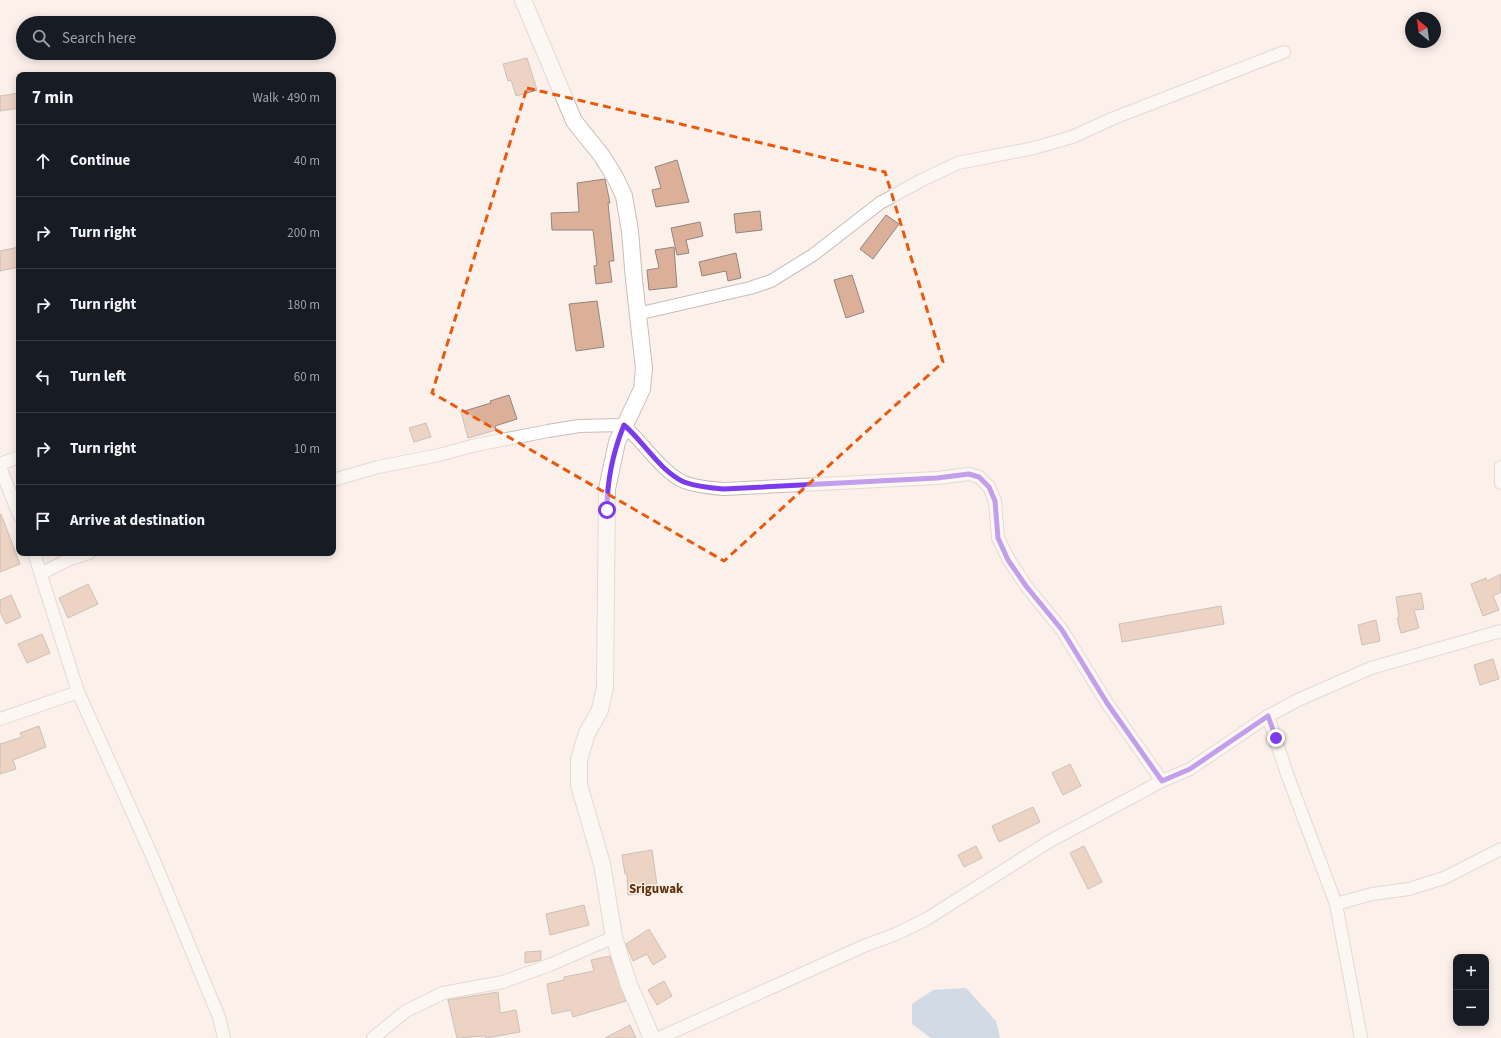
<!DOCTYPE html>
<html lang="en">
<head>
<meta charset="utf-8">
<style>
  :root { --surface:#171b24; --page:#20242c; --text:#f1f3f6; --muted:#9ea1a6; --line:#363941 }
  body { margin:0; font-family:"Source Sans 3",sans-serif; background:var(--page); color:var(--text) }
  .controls { position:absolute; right:12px; bottom:12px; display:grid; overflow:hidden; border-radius:8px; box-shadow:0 2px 10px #0003 }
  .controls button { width:36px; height:36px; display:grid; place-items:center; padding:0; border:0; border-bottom:1px solid var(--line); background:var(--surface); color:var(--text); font:20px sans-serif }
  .compass { position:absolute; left:1405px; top:12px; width:36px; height:36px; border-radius:50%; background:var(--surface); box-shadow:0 2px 10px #0003; rotate:331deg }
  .stop { position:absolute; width:12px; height:12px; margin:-9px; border:3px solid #7c3aed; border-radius:50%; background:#fff }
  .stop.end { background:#7c3aed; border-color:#fff; box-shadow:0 1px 4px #0008 }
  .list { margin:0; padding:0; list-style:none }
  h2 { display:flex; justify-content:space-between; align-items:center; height:52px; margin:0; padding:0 16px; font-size:17px }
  h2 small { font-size:13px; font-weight:400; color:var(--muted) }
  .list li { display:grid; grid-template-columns:26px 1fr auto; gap:12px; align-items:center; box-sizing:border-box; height:72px; padding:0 16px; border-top:1px solid var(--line) }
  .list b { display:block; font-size:15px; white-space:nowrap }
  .list em { font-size:13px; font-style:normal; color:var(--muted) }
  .icon { flex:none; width:22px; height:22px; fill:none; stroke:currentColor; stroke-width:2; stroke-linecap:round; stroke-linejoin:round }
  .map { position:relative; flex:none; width:1501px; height:1038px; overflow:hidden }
  .search { position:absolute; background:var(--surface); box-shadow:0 2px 10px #0003; left:16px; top:16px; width:320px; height:44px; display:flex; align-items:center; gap:10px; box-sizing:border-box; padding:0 14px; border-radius:22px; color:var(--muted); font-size:15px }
  .panel { position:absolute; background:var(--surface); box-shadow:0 2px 10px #0003; left:16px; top:72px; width:320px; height:484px; border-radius:8px }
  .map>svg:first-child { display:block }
</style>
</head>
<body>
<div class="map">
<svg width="1501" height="1038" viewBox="0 0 1501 1038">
  <rect width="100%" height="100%" fill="#fcf0ea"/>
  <polygon fill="#a1bee3" points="966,988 996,1021 1000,1038 931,1038 912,1024 912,1004 933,990"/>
  <g fill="#dcb098" stroke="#918680">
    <polygon points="527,58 537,90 516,96 511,80 508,81 503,64"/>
    <polygon points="19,93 19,108 0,111 0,96"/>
    <polygon points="677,160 689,202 656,207 652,190 661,188 655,167"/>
    <polygon points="605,179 610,203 608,203 614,261 609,261 612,282 596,284 594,266 597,265 593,230 552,230 551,213 579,212 577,183"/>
    <polygon points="760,211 762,230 736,233 734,214"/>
    <polygon points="886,215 899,224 873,259 860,249"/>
    <polygon points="700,222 703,236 686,240 689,253 677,255 671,228"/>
    <polygon points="19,247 19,267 0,271 0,251"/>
    <polygon points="674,247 677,287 649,290 647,270 659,268 655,250"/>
    <polygon points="736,253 741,278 728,281 726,271 702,276 699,262"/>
    <polygon points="852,275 864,312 846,318 834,280"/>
    <polygon points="597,301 604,347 576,351 569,304"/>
    <polygon points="509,395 517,419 495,426 496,430 468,438 461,412 491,403 490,401"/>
    <polygon points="426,423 431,437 414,442 409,428"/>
    <polygon points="1,514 20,564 0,572 0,515"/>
    <polygon points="1501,574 1501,592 1493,596 1499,610 1483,616 1471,584 1486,578 1487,581"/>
    <polygon points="88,584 98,604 68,618 59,598"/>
    <polygon points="1421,593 1424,609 1414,610 1419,628 1401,633 1397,618 1399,617 1396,597"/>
    <polygon points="11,595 21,617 6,624 0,612 0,600"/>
    <polygon points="1221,606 1224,624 1122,642 1119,624"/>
    <polygon points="1376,620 1380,641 1362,645 1358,625"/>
    <polygon points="42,634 50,653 27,663 18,644"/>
    <polygon points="1493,659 1499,679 1480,685 1474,665"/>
    <polygon points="39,726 46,747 13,760 16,769 0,774 0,744 22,737 20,733"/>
    <polygon points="1070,764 1081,786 1063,795 1052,773"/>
    <polygon points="1033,807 1040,822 999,842 992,826"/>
    <polygon points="976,846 982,858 964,867 958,855"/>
    <polygon points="1084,846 1102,882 1088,889 1070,853"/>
    <polygon points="652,850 658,892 628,895 627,874 625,874 622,855"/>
    <polygon points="584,905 589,925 550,935 546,914"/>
    <polygon points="649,929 666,957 653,965 647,954 633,961 626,944"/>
    <polygon points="541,951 541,960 525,963 525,952"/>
    <polygon points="610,956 626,1001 573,1017 571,1010 552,1014 547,984 564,980 564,977 594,971 591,960"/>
    <polygon points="664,981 672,996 657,1005 648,990"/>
    <polygon points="498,992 500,1013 516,1010 520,1032 486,1038 485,1036 457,1038 448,1000"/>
    <polygon points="630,1025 636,1038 605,1038"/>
  </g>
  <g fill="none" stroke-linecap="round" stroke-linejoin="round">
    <g stroke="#c9bdb7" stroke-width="14">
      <g id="street">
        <polyline points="637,314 750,288 771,281 813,255 880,203 922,180 958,163 1034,148 1072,137 1114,118 1284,52"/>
        <polyline points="0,464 19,457"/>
        <polyline points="0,467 19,515"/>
        <polyline points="1501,467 1501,483"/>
        <path d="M 333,480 L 378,467 L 439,455 L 476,445 L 548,431 L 579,426 L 623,425 C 644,442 660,471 684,482 C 697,487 711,488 724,489 L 937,478 L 969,474 L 979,477 L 989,487 L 995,501 L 998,538 L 1009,560 L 1026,586 L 1062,630 L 1107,703 L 1162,781"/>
        <polyline points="34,553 78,692 153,858 219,1017 224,1038"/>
        <polyline points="42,573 70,559 89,553"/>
        <polyline points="1268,716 1287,774 1336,904 1361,1038"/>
        <polyline points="0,719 78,692"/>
        <polyline points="1336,904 1372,894 1409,889 1444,878 1501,849"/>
        <polyline points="373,1038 406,1011 443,993 503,982 552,964 614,937"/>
        <polyline points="659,1038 864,946 896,934 925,920 1050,841 1162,781 1190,769 1268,716 1298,700 1371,668 1501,631"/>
      </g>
    </g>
    <g stroke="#c9bdb7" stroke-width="18">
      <polyline id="secondary" points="523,0 574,121 602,156 615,177 624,196 630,231 634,280 644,368 642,389 617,442 607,489 605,687 600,710 587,733 579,760 579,785 602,864 614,937 621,960 629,985 652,1038"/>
    </g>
    <use href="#street" stroke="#fff" stroke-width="12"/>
    <use href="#secondary" stroke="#fff" stroke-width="16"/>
  </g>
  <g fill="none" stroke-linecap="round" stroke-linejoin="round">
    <path stroke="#7c3aed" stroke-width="5" d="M 607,510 C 607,481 613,452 624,425 C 644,442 660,471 684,482 C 697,487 711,488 724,489 L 937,478 L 969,474 L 979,477 L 989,487 L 995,501 L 998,538 L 1008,560 L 1026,586 L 1062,630 L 1107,703 L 1162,781 L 1190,769 L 1268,716 L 1276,738"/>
  </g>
  <path d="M0 0H1501V1038H0ZM 527,88 L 885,172 L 943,362 L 724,561 L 432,393 Z" fill="#fcf0ea" fill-opacity=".55" fill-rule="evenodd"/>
  <path fill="none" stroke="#e8590c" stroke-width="3" stroke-dasharray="8 5" stroke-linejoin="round" d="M 527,88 L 885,172 L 943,362 L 724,561 L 432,393 Z"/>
  <g text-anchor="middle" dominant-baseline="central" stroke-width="3" stroke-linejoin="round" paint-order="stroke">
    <g font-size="13" font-weight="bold" fill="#5d3209" stroke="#fcf0ea">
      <text x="656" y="889">Sriguwak</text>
    </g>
  </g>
</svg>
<div class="controls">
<button>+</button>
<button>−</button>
</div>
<svg class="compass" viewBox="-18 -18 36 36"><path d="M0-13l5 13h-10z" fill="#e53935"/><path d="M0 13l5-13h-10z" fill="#9ea1a6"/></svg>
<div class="stop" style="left:607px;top:510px"></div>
<div class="stop end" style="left:1276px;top:738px"></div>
<div class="search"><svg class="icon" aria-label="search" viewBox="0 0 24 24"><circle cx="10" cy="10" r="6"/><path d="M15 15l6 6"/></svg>Search here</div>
<section class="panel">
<h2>7 min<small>Walk · 490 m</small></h2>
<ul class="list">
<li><svg class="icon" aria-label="ahead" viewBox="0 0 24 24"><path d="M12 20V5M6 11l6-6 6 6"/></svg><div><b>Continue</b></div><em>40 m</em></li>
<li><svg class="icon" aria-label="right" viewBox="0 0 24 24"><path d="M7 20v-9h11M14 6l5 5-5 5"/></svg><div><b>Turn right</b></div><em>200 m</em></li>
<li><svg class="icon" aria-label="right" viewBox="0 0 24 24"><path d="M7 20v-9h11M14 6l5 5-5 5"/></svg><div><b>Turn right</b></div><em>180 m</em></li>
<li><svg class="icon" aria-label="left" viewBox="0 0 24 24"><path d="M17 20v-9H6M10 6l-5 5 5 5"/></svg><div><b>Turn left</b></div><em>60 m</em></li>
<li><svg class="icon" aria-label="right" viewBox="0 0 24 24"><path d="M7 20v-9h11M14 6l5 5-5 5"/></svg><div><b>Turn right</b></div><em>10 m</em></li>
<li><svg class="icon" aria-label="arrive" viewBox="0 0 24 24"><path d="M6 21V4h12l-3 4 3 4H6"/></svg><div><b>Arrive at destination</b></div></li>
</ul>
</section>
</div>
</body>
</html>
